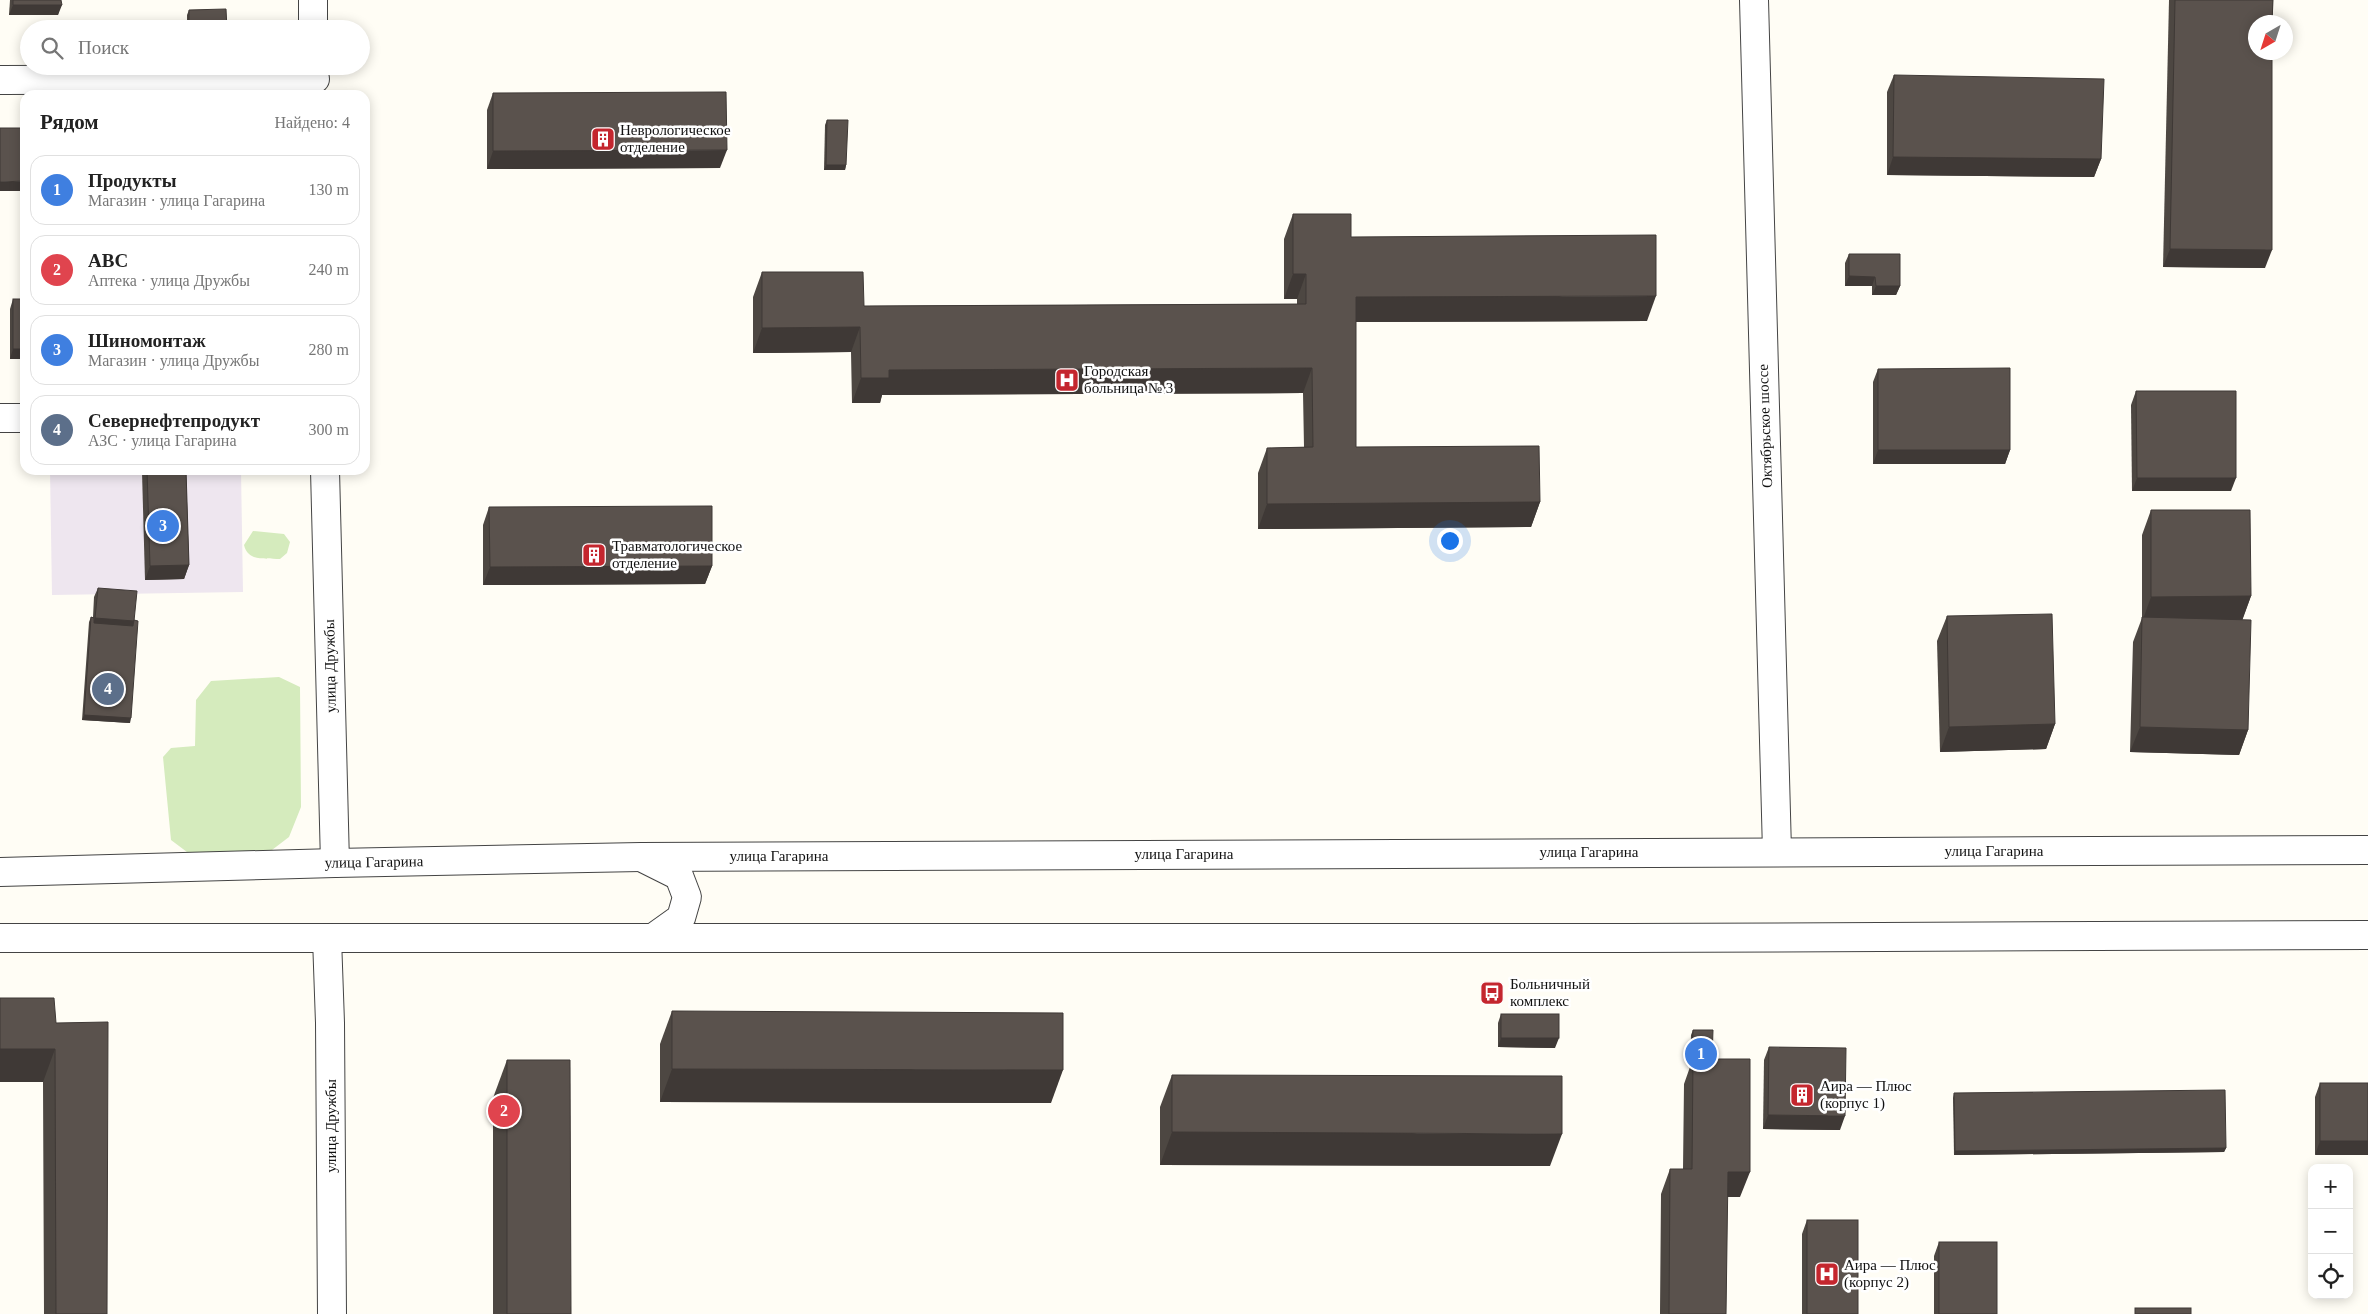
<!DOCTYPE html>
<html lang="ru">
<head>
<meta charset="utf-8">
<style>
  :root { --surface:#fff; --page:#f6f6f6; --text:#222; --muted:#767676; --line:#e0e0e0; --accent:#c4262e }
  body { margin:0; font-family:"Times New Roman",serif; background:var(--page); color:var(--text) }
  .controls { position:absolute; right:15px; bottom:15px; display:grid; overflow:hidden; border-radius:10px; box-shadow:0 2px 12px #0003 }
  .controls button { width:45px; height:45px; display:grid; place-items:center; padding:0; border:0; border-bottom:1px solid var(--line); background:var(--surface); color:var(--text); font:25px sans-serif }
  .compass { position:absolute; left:2248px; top:15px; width:45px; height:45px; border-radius:50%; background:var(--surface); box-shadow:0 2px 12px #0003; rotate:219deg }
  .you { position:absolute; left:1449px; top:540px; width:18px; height:18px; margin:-12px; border:4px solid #fff; border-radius:50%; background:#1a73e8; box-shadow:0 0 0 8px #1a73e833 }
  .badge { display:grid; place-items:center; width:32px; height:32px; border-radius:50%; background:var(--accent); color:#fff; font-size:16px; font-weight:700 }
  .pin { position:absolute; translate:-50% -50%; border:2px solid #fff; box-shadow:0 1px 5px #0006 }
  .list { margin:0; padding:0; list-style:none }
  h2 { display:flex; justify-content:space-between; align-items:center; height:65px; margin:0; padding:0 20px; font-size:21px }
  h2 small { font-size:16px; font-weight:400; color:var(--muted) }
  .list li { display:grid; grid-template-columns:32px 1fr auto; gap:15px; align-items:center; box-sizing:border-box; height:70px; margin:0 10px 10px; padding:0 10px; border:1px solid var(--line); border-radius:15px }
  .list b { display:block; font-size:19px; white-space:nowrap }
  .list p { margin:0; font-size:16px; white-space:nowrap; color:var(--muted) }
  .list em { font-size:16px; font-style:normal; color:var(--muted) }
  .icon { flex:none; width:28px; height:28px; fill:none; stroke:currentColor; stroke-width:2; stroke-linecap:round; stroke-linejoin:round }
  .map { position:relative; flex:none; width:2368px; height:1314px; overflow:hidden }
  .search { position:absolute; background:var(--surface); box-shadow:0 2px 12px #0003; left:20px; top:20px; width:350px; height:55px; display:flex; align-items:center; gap:12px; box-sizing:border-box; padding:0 18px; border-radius:28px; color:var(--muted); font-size:19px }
  .panel { position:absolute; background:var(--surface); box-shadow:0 2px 12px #0003; left:20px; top:90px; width:350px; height:385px; border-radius:15px }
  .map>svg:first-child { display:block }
</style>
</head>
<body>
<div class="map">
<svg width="2368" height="1314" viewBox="0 0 2368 1314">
  <rect width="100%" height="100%" fill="#fffdf5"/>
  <polygon fill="#eee6ef" points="50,470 241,470 243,592 52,595"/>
  <g fill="#d5ebbd">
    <path d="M 253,531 L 284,534 L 290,542 L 287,553 L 280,559 C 265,558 248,562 244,545 Z"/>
    <polygon points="279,677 300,687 301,807 289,837 268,853 191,855 171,840 163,757 171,748 195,746 196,700 211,681"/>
  </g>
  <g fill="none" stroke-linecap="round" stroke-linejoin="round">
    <g stroke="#444" stroke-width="30">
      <g id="minor">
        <polyline points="313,0 313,29"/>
        <polyline points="1754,0 1777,851"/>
        <polyline points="0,80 315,79"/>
        <polyline points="0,418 25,418"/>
        <polyline points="325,470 335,863"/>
        <polyline points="645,859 679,876 687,897 681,918 653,938"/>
        <polyline points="0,872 335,863 641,857 2368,850"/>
        <polyline points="0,938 1628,938 2368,935"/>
        <polyline points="327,938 330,1023 332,1314"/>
      </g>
    </g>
    <use href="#minor" stroke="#fff" stroke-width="28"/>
  </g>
  <g fill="#4d4742">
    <polygon points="10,0 61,0 58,15 9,15"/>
    <polygon points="2169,0 2273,0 2265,268 2163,267"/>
    <polygon points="189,10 227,29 187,29 187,15"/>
    <polygon points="1894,75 2101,159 2094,177 1887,175 1887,92"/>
    <polygon points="493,93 720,168 487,169 487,110"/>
    <polygon points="827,120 846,165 845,170 824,170 825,125"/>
    <polygon points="1293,214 1351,237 1647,321 1356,322 1356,447 1540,502 1531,527 1258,529 1258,473 1267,448 1304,447 1303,393 882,395 880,403 852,403 851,352 753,353 753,297 762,272 864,306 1297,304 1297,299 1284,299 1284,239"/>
    <polygon points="1849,254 1900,286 1896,295 1872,295 1872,286 1845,286 1845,263"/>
    <polygon points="13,299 25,299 25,359 10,359 10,309"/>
    <polygon points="1878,369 2010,450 2005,464 1873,464 1873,382"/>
    <polygon points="2136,391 2231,491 2132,491 2131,405"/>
    <polygon points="143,470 186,470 189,565 184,579 145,580 142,472"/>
    <polygon points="489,507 712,566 705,584 483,585 483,525"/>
    <polygon points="2151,510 2251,596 2242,620 2248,730 2239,755 2130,752 2133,642 2142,618 2142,535"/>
    <polygon points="98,588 134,620 130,723 82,720 89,622 91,617 93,617 94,597"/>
    <polygon points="1947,616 2055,724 2046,749 1940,752 1937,641"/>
    <polygon points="0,998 56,1023 107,1314 44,1314 43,1082 0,1082"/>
    <polygon points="672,1011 1051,1103 660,1102 660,1044"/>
    <polygon points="1501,1014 1555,1048 1498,1047 1498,1023"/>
    <polygon points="1693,1030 1712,1059 1740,1197 1727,1197 1726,1314 1660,1314 1661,1194 1670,1169 1683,1169 1684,1084 1690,1067 1691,1035"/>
    <polygon points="1769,1047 1840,1130 1763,1129 1764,1060"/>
    <polygon points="507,1060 571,1314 493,1314 493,1098"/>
    <polygon points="1172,1075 1550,1166 1160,1165 1160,1107"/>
    <polygon points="2320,1083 2368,1083 2315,1155 2315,1097"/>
    <polygon points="1954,1093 2226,1148 2224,1152 1954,1155 1953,1098"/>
    <polygon points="1807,1220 1858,1314 1802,1314 1802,1234"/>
    <polygon points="1939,1242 1997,1314 1934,1314 1934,1256"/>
  </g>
  <g fill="#3f3936">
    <polygon points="13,5 62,5 58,15 9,15"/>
    <polygon points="727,150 720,168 487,169 493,151"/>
    <polygon points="1893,157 2101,159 2094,177 1887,175"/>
    <polygon points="826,165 846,165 845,170 824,170"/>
    <polygon points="25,181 25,191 0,191 0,182"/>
    <polygon points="2170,249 2272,250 2265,268 2163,267"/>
    <polygon points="1293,274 1306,274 1297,299 1284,299"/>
    <polygon points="1849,276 1875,277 1872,286 1845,286"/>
    <polygon points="1876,286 1900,286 1896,295 1872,295"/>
    <polygon points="1656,296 1647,321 1347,322 1356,297"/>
    <polygon points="860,327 851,352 753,353 762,328"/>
    <polygon points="13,349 25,349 25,359 10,359"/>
    <polygon points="1312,368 1303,393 882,395 880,403 852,403 861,378 889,370"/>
    <polygon points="1878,450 2010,450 2005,464 1873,464"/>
    <polygon points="2137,478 2236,478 2231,491 2132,491"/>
    <polygon points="1540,502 1531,527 1258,529 1267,504"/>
    <polygon points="189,565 184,579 145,580 150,566"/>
    <polygon points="712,566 705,584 483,585 490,567"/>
    <polygon points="2251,596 2242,621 2142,622 2151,597"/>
    <polygon points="95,618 134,621 131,631 92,628"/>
    <polygon points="84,715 131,718 130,723 82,720"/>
    <polygon points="2055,724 2046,749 1940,752 1949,727"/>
    <polygon points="2140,727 2248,730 2239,755 2130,752"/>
    <polygon points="1501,1038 1559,1038 1555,1048 1498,1047"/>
    <polygon points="0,1049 55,1049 43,1082 0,1082"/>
    <polygon points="672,1069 1063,1070 1051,1103 660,1102"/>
    <polygon points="1768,1115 1845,1116 1840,1130 1763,1129"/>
    <polygon points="1172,1132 1562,1134 1550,1166 1160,1165"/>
    <polygon points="2320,1141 2368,1141 2368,1155 2315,1155"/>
    <polygon points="2226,1148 2224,1152 1954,1155 1955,1151"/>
    <polygon points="1728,1172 1750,1172 1740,1197 1718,1197"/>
  </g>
  <g fill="#5a524d" stroke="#3f3936">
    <polygon points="13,0 61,0 62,5 13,5"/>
    <polygon points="2175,0 2273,0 2272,22 2256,22 2256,52 2272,52 2272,250 2170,249"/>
    <polygon points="226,9 227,29 189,29 189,10"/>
    <polygon points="1894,75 2104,79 2101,159 1893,157"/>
    <polygon points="726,92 727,150 493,151 493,93"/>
    <polygon points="827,120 848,120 846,165 826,165"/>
    <polygon points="0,128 25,128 25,181 0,182"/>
    <polygon points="1293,214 1351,214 1351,237 1656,235 1656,296 1356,297 1356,447 1539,446 1540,502 1267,504 1267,448 1313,447 1312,368 889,370 889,378 861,378 860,327 762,328 762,272 863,272 864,306 1306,304 1306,274 1293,274"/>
    <polygon points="1849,254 1900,254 1900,286 1876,286 1875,277 1849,276"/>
    <rect x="13" y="299" width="12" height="50"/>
    <polygon points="2010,368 2010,450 1878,450 1878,369"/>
    <polygon points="2136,391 2236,391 2236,478 2137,478"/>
    <polygon points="147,470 186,470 189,565 150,566"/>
    <polygon points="712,506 712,566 490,567 489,507"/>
    <polygon points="2151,510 2250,510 2251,596 2151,597"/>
    <polygon points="98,588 137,591 134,621 95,618"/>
    <polygon points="2052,614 2055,724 1949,727 1947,616"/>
    <polygon points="91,617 94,618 94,623 133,626 134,620 138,621 131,718 84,715"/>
    <polygon points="2142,617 2251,620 2248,730 2140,727"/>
    <polygon points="0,998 54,998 56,1023 108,1022 107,1314 56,1314 55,1049 0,1049"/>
    <polygon points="672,1011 1063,1013 1063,1070 672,1069"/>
    <rect x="1501" y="1014" width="58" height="24"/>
    <polygon points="1693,1030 1713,1030 1712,1059 1693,1059 1692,1062"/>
    <polygon points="1769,1047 1846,1048 1845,1116 1768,1115"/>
    <polygon points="1693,1059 1750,1059 1750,1172 1728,1172 1726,1314 1669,1314 1670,1169 1692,1169"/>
    <polygon points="507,1060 570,1060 571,1314 507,1314"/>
    <polygon points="1172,1075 1562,1076 1562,1134 1172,1132"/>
    <rect x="2320" y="1083" width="48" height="58"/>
    <polygon points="2225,1090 2226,1148 1955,1151 1954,1093"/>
    <rect x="1807" y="1220" width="51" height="94"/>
    <rect x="1939" y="1242" width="58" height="72"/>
    <rect x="2135" y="1308" width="56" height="6"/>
  </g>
  <defs>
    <g id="building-square" transform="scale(1.25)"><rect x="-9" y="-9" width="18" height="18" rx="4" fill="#c4262e" stroke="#fff"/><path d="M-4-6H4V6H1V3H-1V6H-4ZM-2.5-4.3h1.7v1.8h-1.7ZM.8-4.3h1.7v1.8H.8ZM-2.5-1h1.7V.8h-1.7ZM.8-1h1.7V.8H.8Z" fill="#fff"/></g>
    <g id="hospital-square" transform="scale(1.25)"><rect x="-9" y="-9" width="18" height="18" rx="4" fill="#c4262e" stroke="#fff"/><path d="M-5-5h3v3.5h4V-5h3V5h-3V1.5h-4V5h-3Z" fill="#fff"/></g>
    <g id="bus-square" transform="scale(1.25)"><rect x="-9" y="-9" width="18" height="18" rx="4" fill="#c4262e" stroke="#fff"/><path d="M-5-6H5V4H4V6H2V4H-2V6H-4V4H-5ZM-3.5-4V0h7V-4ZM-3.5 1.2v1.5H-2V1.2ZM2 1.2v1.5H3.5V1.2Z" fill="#fff"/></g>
  </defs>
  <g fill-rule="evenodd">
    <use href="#building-square" x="603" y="139"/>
    <use href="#hospital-square" x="1067" y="380"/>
    <use href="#building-square" x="594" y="555"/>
    <use href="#bus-square" x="1492" y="993"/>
    <use href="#building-square" x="1802" y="1095"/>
    <use href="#hospital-square" x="1827" y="1274"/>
  </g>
  <g text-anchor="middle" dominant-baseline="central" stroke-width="5" stroke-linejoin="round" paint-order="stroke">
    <g font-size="15" fill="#111" stroke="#fff" text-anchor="start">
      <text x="620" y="130">Неврологическое<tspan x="620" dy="17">отделение</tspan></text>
      <text x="1084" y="371">Городская<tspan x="1084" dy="17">больница № 3</tspan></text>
      <text x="612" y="546">Травматологическое<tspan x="612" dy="17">отделение</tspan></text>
      <text x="1510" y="984">Больничный<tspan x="1510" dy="17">комплекс</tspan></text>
      <text x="1820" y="1086">Аира — Плюс<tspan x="1820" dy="17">(корпус 1)</tspan></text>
      <text x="1844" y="1265">Аира — Плюс<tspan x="1844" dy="17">(корпус 2)</tspan></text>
    </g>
    <g font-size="15" fill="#111" stroke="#fff">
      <text transform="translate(1765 426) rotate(-92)">Октябрьское шоссе</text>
      <text transform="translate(330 666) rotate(-91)">улица Дружбы</text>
      <text x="1994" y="851">улица Гагарина</text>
      <text x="1589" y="852">улица Гагарина</text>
      <text x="1184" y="854">улица Гагарина</text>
      <text x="779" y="856">улица Гагарина</text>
      <text transform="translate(374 862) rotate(-1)">улица Гагарина</text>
      <text transform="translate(331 1126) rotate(-90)">улица Дружбы</text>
    </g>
  </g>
</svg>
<div class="controls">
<button>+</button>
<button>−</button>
<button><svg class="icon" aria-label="locate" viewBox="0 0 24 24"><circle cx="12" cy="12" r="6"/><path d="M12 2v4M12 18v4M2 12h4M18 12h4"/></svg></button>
</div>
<svg class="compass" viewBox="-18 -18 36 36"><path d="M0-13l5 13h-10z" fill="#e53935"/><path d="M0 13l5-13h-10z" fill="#767676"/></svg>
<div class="you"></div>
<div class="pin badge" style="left:1701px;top:1054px;background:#3f7fe0">1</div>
<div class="pin badge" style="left:504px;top:1111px;background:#e0444e">2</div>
<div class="pin badge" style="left:163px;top:526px;background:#3f7fe0">3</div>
<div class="pin badge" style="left:108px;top:689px;background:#5c6f8a">4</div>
<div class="search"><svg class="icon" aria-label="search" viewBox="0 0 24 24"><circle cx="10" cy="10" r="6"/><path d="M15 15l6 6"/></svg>Поиск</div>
<section class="panel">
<h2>Рядом<small>Найдено: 4</small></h2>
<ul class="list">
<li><span class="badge" style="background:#3f7fe0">1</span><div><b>Продукты</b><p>Магазин · улица Гагарина</p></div><em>130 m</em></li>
<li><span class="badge" style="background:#e0444e">2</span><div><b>ABC</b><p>Аптека · улица Дружбы</p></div><em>240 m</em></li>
<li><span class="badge" style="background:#3f7fe0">3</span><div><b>Шиномонтаж</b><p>Магазин · улица Дружбы</p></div><em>280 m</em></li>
<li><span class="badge" style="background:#5c6f8a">4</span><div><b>Севернефтепродукт</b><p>АЗС · улица Гагарина</p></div><em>300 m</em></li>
</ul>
</section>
</div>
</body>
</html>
